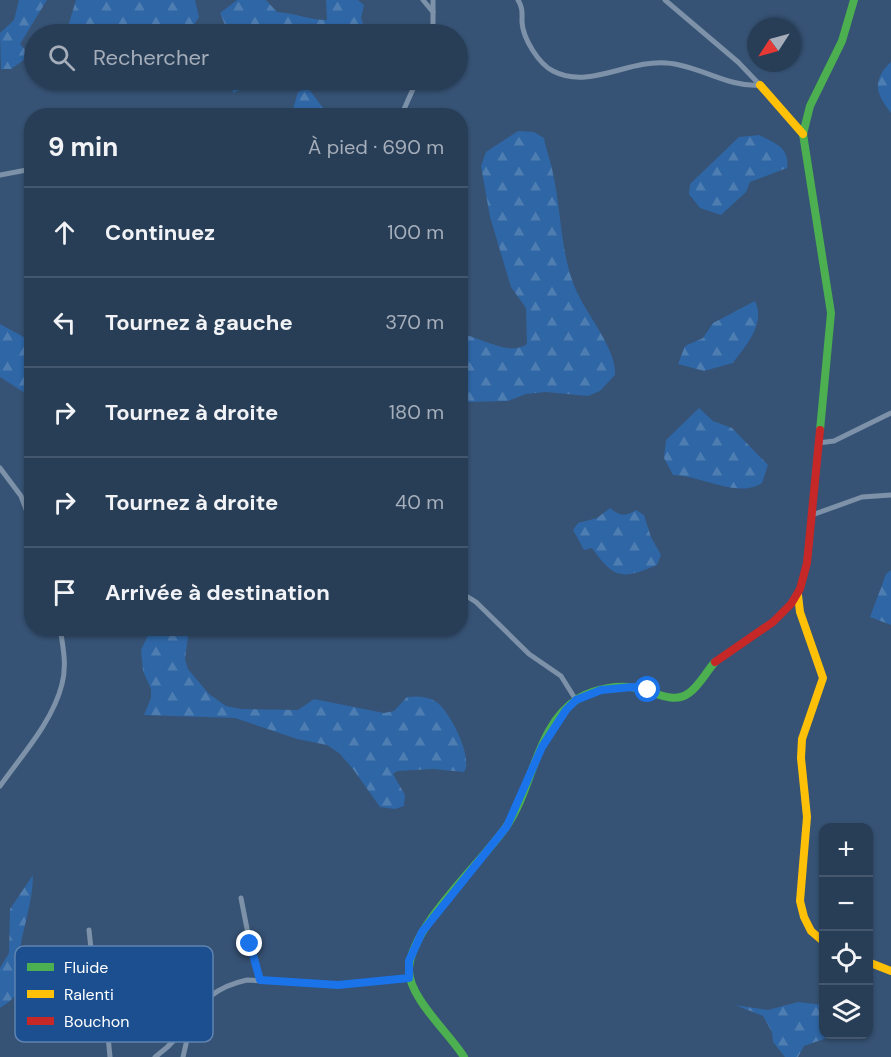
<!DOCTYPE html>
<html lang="fr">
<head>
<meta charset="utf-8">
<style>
  :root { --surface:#283e57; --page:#344961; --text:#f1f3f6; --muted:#a5aeba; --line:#44576d }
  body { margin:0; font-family:"DM Sans",sans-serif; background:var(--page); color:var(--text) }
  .controls { position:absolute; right:18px; bottom:18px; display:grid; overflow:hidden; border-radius:12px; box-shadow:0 2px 4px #0004 }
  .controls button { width:54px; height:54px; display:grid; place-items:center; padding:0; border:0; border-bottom:2px solid var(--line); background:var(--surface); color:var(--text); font:30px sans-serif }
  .compass { position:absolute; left:747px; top:18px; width:54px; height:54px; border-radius:50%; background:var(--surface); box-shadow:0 2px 4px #0004; rotate:234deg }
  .stop { position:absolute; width:18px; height:18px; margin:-14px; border:4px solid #1a73e8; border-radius:50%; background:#fff }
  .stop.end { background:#1a73e8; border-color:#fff; box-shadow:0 2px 6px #0008 }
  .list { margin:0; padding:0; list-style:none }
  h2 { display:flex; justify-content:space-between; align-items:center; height:78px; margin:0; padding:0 24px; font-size:26px }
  h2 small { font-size:20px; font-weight:400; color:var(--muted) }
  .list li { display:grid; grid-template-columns:39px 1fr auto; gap:18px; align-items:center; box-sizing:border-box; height:90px; padding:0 24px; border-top:2px solid var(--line) }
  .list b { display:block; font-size:22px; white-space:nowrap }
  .list em { font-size:20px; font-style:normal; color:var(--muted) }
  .icon { flex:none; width:33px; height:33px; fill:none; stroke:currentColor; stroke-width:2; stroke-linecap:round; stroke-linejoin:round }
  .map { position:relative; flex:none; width:891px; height:1057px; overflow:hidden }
  .search { position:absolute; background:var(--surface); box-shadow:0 2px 4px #0004; left:24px; top:24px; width:444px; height:66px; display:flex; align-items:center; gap:15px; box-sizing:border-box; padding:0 21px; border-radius:33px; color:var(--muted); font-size:22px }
  .panel { position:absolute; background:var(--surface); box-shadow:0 2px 4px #0004; left:24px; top:108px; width:444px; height:528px; border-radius:24px }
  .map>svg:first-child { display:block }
</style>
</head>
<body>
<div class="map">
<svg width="891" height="1057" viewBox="0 0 891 1057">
  <defs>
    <pattern id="forest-firs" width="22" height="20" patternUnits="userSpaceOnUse" patternTransform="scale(1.5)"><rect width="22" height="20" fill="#2f66a5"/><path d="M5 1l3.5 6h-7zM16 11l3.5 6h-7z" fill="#4e7db2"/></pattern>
  </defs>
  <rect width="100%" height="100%" fill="#365274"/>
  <g fill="url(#forest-firs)">
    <polygon points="19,0 47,0 20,44 27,52 25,59 11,69 1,69 0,33 14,20"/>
    <polygon points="76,0 195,0 199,17 190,31 184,34 72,34 66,33"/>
    <path d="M 237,0 L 266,0 L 277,12 C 295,13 310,20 327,20 L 326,0 L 358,0 L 364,5 L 361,18 L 367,34 L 229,34 L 220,13 Z"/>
    <path d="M 891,62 L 891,113 C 876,94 871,81 891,62 Z"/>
    <polygon points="231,80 274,80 272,83 253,84 233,93"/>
    <polygon points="308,88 326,112 325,115 313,115 311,110 307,111 306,115 287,115 293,109 298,92"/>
    <path d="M 518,131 L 534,132 L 544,138 C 546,150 551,161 553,174 C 562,212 560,260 579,296 C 589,317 617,351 615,375 L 600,391 L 588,396 L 546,392 L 526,394 L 508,401 L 463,402 L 461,334 C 481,337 509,357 527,344 L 526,308 L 511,287 L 490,217 L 481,166 L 486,152 Z"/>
    <path d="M 759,135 C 774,143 790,147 787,168 L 750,182 L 746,192 L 721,215 L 700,208 L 689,194 L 690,184 L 739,137 Z"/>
    <path d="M 755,301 C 766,324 746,345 733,363 L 704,371 L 678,364 L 685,346 L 703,338 L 713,323 Z"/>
    <polygon points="0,324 31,341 31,397 0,377"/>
    <path d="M 699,408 L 713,421 L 732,428 L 768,465 L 762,483 C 738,499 700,475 673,475 L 664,458 L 666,440 Z"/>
    <path d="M 610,508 C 620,516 625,517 636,510 L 644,515 L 651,537 L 661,555 L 657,565 C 622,580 614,579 592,548 L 584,550 L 573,530 L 578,523 L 597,518 Z"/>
    <polygon points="891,570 891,625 870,617 886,574"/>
    <path d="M 151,629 L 189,629 L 185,659 L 188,669 L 209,694 L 226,706 L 241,709 L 298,710 L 314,699 L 384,713 L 394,711 L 407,697 C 416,696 426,696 435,701 C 449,709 474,758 464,772 L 433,769 L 397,771 L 393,774 L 405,795 L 404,806 L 395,809 L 380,807 L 353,769 L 339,753 L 327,745 L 297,739 L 235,718 L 144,715 L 151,698 L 151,689 L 143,671 L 141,650 Z"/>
    <path d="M 33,875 C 33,903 22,929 19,957 C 18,968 23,978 19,989 C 15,998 8,1003 0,1008 L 0,968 L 9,953 L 10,909 Z"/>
    <polygon points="798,1002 823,1005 824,1034 835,1035 804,1046 798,1057 785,1057 773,1042 772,1032 763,1016 735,1005 768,1010"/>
  </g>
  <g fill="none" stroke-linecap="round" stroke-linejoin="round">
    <g stroke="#7d92a8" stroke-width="5">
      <polyline points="423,0 433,12"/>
      <polyline points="433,0 433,34"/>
      <path d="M 518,0 C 523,8 522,13 522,22 C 523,39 539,64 553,71 C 589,90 629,59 667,63 C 698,65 729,88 760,85"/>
      <polyline points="665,0 738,62 760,85"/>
      <polyline points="401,116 417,80"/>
      <polyline points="0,175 32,169"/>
      <polyline points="818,443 834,441 891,413"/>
      <polyline points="0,468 21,496 32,525"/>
      <polyline points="812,515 862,497 891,495"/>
      <polyline points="460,592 476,602 529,654 561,676 576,700"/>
      <path d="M 0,786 C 22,755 53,721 62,684 C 67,666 63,646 60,628"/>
      <polyline points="241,898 250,944 260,980"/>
      <polyline points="89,930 96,996 107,1025 110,1057"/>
      <path d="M 155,1057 C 198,1027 191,992 247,980 L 338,985 L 409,978"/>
      <polyline points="183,1057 191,1022"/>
    </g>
    <g stroke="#4caf50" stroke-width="8">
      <polyline points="820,430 831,313 803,134 810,106 842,41 854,0"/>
      <path d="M 464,1057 C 450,1034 408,997 409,969 C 411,926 481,863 506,827 C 534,788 535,725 579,698 C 596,688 618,685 637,688 C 653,691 673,705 689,693 C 700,685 706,672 715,662"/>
    </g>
    <g stroke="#ffc107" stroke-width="8">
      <polyline points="760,85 803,134"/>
      <polyline points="798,595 800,612 823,678 802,739 801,758 807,817 800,901 804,917 811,931 824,942"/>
      <polyline points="868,962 891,971"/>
    </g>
    <polyline stroke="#c62828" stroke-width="8" points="715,662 773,622 791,604 800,589 807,563 820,430"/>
  </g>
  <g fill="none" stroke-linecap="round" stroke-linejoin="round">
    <polyline stroke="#1a73e8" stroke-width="8" points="250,944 260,980 338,985 409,978 409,961 422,932 507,826 542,747 566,710 576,700 601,690 632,687 648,690"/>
  </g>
  <rect x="15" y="946" width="198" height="96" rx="9" fill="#1b4f8f" stroke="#5f84b1" stroke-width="1.5"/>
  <rect x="27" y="963" width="27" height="8" fill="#4caf50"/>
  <rect x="27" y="990" width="27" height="8" fill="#ffc107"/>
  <rect x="27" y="1017" width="27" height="8" fill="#c62828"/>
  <g font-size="16" fill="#fff">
    <text x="64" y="973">Fluide</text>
    <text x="64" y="1000">Ralenti</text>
    <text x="64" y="1027">Bouchon</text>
  </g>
</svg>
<div class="controls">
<button>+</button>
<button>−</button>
<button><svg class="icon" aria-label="locate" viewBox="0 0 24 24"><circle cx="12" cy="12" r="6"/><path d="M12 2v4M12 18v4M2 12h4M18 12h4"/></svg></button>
<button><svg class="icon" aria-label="layers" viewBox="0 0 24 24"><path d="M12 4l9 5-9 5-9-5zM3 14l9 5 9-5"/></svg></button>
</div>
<svg class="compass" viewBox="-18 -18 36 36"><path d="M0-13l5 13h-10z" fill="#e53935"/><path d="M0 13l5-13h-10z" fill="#a5aeba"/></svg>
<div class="stop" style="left:648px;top:690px"></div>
<div class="stop end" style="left:250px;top:944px"></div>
<div class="search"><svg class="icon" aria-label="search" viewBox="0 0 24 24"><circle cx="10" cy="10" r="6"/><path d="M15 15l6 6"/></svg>Rechercher</div>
<section class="panel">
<h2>9 min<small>À pied · 690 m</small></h2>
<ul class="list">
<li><svg class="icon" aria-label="ahead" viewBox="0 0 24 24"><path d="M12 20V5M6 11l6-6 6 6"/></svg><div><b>Continuez</b></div><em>100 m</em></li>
<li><svg class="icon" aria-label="left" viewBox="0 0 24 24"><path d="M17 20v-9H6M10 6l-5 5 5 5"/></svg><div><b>Tournez à gauche</b></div><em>370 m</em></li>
<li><svg class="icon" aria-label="right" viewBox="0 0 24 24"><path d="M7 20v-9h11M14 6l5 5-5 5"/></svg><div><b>Tournez à droite</b></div><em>180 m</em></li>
<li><svg class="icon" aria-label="right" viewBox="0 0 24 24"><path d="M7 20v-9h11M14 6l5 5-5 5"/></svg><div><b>Tournez à droite</b></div><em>40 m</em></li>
<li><svg class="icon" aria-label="arrive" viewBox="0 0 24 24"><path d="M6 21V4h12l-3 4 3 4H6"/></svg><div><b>Arrivée à destination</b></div></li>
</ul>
</section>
</div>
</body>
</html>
